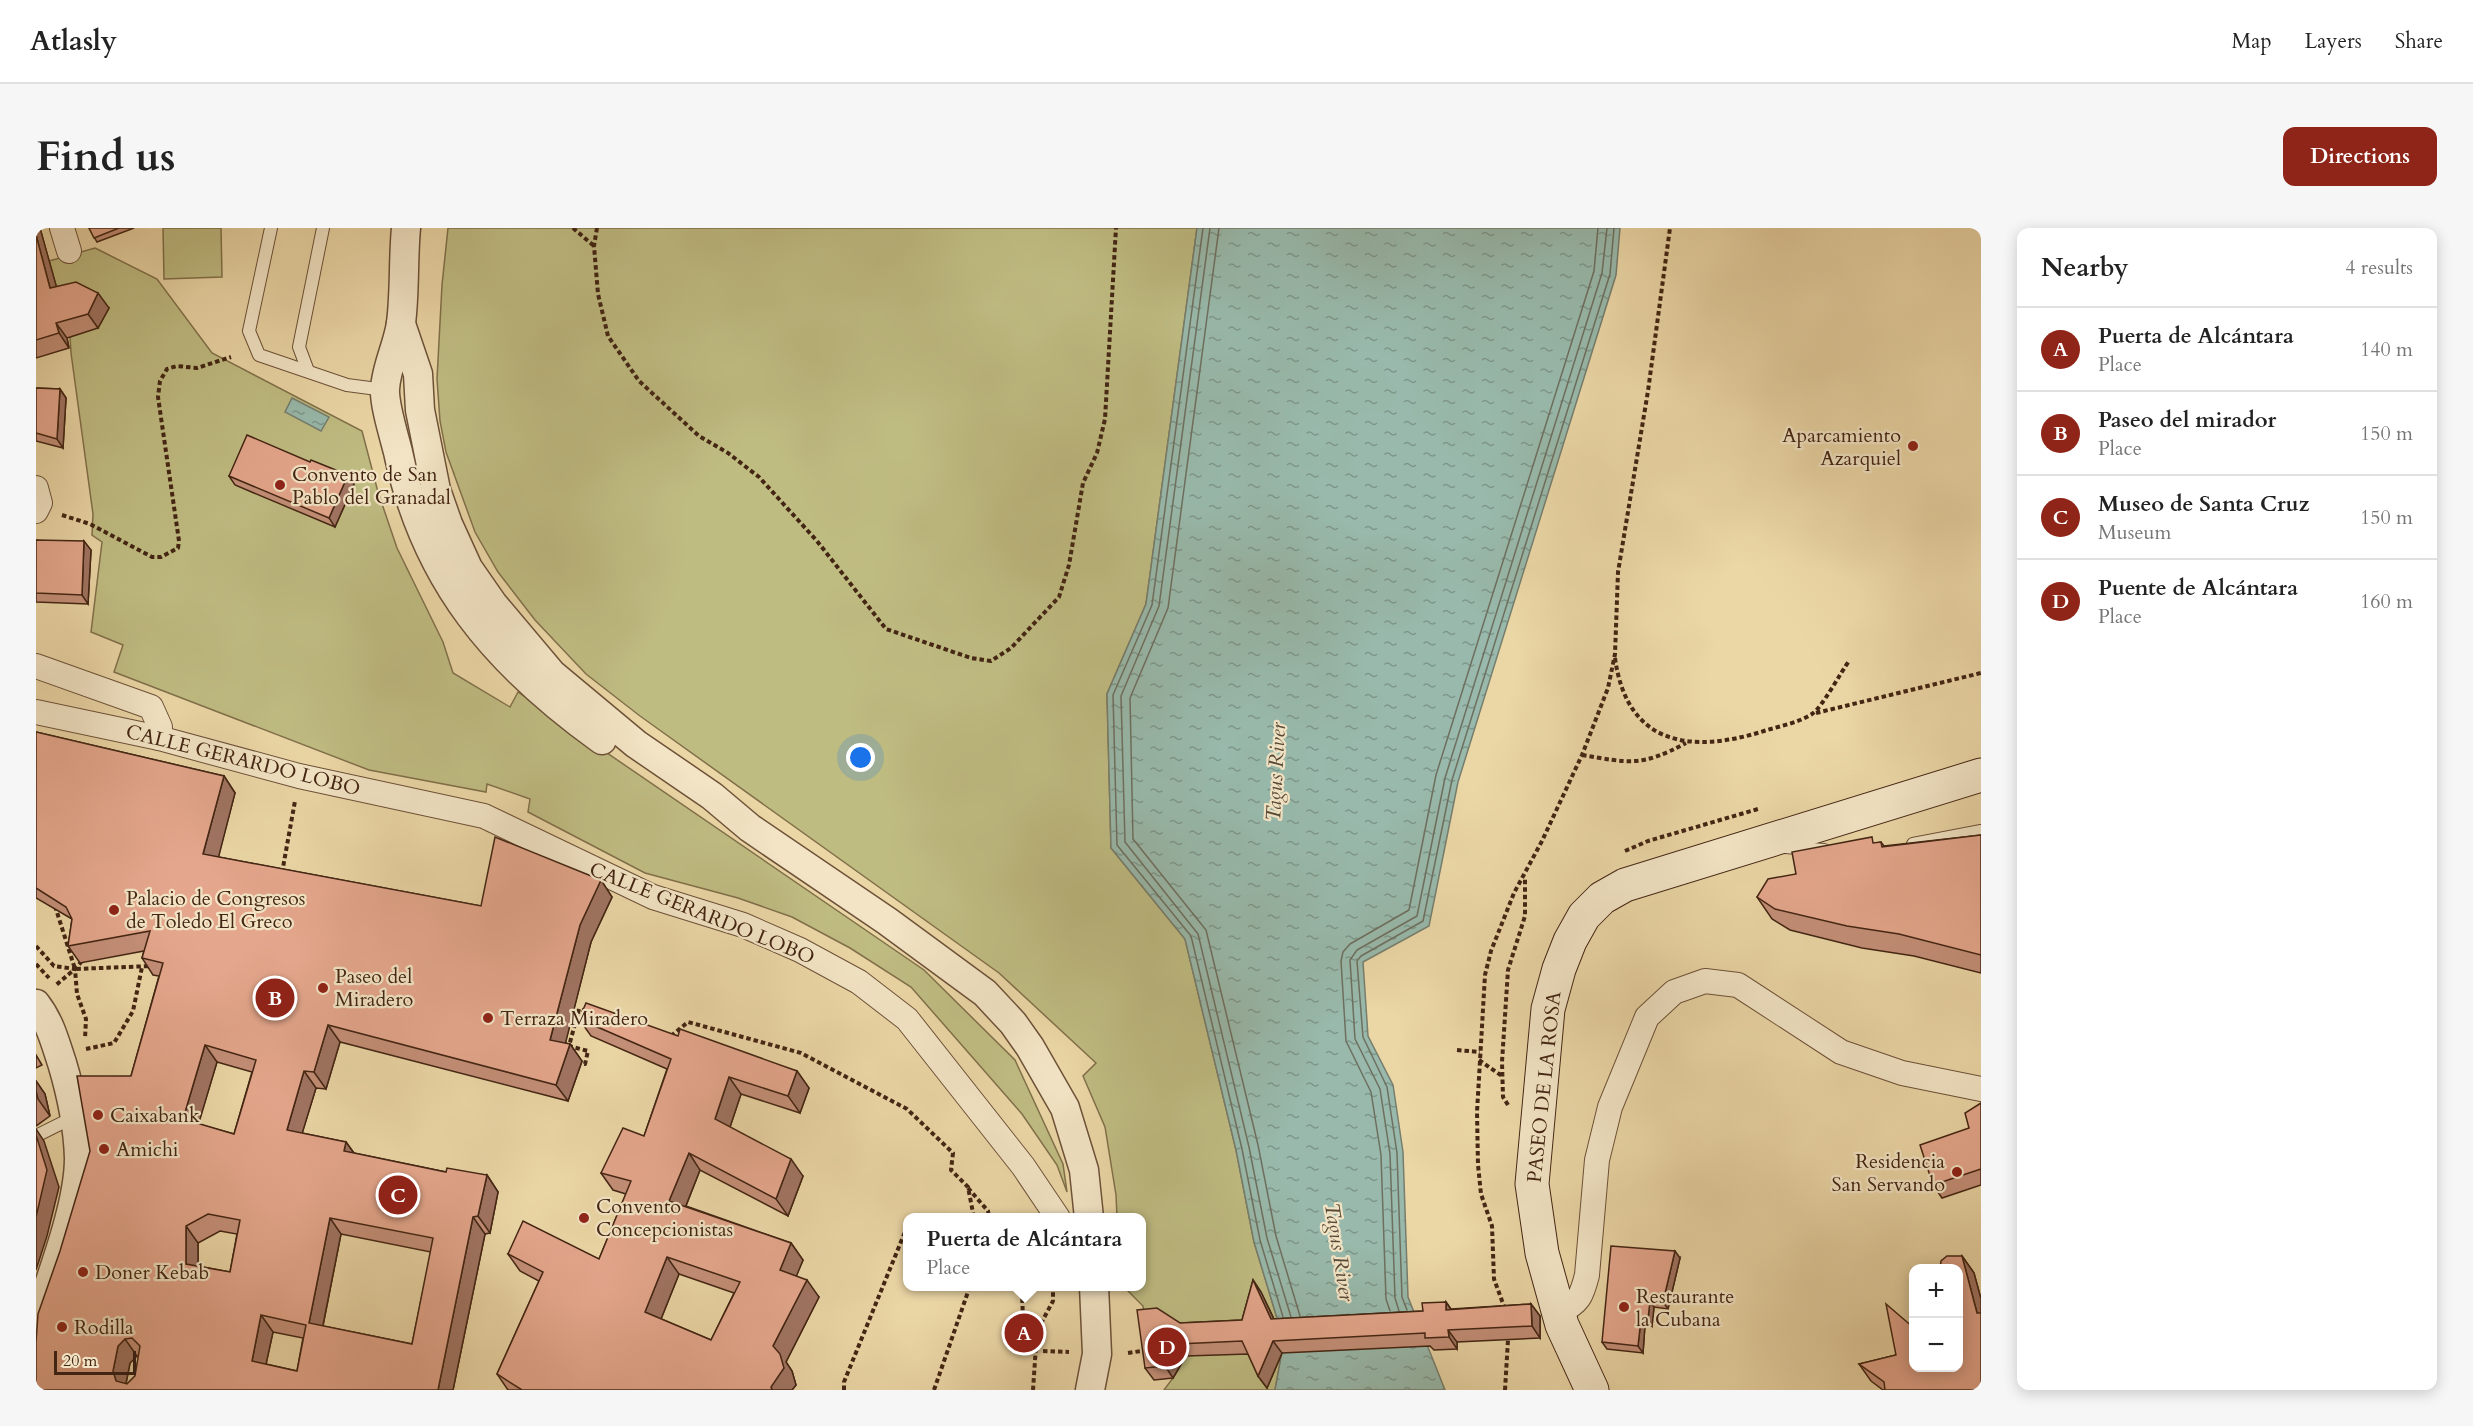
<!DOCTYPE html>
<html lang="en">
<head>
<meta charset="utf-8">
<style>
  :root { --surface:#fff; --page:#f6f6f6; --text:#222; --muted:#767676; --line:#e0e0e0; --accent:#8f2418 }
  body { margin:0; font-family:Cardo,serif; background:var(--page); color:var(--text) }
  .controls { position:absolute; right:18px; bottom:18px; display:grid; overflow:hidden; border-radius:12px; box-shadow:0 3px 15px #0003 }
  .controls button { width:54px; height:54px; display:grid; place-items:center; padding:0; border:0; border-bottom:2px solid var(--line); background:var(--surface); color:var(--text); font:30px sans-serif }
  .scale { position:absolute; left:18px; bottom:15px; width:82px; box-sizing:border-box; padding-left:6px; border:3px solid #432513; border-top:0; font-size:16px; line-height:21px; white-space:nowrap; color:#432513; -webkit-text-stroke:4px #f2e4c5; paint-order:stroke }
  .you { position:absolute; left:825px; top:530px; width:21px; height:21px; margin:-15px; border:4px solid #fff; border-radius:50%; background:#1a73e8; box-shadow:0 0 0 9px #1a73e833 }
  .badge { display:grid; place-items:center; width:39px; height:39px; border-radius:50%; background:var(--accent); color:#fff; font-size:20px; font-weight:700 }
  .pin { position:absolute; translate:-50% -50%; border:3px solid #fff; box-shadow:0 2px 6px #0006 }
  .popup { position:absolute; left:867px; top:985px; width:243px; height:78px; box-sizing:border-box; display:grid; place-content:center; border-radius:12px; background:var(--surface); filter:drop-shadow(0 2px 4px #0005); font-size:20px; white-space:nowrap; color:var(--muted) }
  .popup b { font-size:22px; color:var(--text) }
  .popup::after { content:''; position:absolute; left:50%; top:100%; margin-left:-12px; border:12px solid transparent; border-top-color:var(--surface) }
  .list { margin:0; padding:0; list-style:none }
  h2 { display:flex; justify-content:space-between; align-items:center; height:78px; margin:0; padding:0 24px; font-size:26px }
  h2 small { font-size:20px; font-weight:400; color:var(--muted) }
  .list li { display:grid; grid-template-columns:39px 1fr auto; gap:18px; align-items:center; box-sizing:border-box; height:84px; padding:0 24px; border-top:2px solid var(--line) }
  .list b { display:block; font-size:22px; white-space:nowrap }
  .list p { margin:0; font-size:20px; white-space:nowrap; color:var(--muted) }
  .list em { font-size:20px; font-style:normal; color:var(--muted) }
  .map { position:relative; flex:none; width:1945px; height:1162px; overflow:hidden; border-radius:12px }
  header { display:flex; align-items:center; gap:36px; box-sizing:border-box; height:84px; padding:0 30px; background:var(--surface); border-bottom:2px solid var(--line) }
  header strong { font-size:28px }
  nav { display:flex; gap:33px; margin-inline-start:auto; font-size:21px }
  .intro { display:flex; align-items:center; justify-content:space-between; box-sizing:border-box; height:144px; padding:0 36px }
  h1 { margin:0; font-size:42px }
  .button { padding:15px 27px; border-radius:12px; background:var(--accent); color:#fff; font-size:21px; font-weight:700 }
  main { display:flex; gap:36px; padding:0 36px }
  aside { flex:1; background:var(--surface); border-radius:12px; box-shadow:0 3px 15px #0003 }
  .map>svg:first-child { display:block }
</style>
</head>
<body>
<header>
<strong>Atlasly</strong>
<nav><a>Map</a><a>Layers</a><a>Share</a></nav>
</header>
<div class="intro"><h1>Find us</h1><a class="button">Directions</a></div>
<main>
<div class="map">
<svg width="1945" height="1162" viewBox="0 0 1945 1162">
  <defs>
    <pattern id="water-ripples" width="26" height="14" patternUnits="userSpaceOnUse" patternTransform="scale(1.5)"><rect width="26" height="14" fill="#98b9ab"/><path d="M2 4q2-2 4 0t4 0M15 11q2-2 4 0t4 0" fill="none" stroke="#7e968a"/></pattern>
  </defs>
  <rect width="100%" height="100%" fill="#ebd6a6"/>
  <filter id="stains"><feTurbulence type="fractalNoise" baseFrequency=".00333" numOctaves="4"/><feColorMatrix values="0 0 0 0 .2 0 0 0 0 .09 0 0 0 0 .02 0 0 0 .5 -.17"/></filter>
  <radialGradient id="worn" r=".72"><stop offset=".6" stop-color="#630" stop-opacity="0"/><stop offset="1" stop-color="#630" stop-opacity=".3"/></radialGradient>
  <g fill="#bfbc82" stroke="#81704a" stroke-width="1.5">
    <polygon points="127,0 185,0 186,49 128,51"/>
    <polygon points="412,0 1161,0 1110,376 1071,466 1075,620 1149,711 1200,922 1218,1014 1248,1113 1239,1162 1128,1162 1137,1150 1109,1094 1107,1078 1088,1059 1105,1058 1105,990 1081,989 1080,967 1069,899 1047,848 1060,835 963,745 604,488 550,446 499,392 462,344 439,304 410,224 404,193 401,151 406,57"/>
    <polygon points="59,20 121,51 176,125 326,203 342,264 361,320 407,414 417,445 474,479 482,464 888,742 979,832 1027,936 1031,964 1021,937 986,886 875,759 814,720 756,689 702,670 609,645 492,584 494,571 451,556 450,564 333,542 78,444 87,417 55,404 66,314 56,307 57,286 35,125 34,109 62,100 25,75 13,33"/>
  </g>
  <g fill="url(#water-ripples)" stroke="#767e6e" stroke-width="1.5">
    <polygon points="1161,0 1584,0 1580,47 1422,554 1393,698 1327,734 1332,808 1357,857 1367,924 1372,1069 1409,1162 1239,1162 1248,1113 1218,1014 1200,922 1149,711 1075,620 1071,466 1110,376"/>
    <polygon points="256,170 293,189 285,203 249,184"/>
  </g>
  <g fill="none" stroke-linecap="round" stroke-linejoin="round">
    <g stroke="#6e6f5f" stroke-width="1.5">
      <polyline points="1167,0 1116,377 1077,467 1081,617 1155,708 1206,921 1224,1012 1247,1089"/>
      <polyline points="1174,0 1123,378 1085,468 1089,614 1162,706 1213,919 1231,1010 1255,1089"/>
      <polyline points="1183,0 1132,380 1094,470 1097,611 1170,702 1222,917 1240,1008 1264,1088"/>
      <polyline points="1371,1082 1366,1069 1361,925 1351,859 1327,809 1321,733 1325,728 1387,693 1416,552 1574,46 1578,0"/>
      <polyline points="1354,1083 1350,1071 1345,927 1335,864 1310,813 1305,733 1307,724 1314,716 1373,682 1400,547 1558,43 1562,0"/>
      <polyline points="1363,1083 1359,1070 1354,926 1344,861 1319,811 1314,732 1321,722 1381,688 1409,550 1566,45 1571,0"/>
    </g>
    <g stroke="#6d5138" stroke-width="14">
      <g id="service">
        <polyline points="235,0 213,103 223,127 311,157 349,162"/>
        <polyline points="272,143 263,119 287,0"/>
        <polyline points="1877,616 1945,603"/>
        <polyline points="1749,619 1788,622"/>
        <polyline points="0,908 38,889"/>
      </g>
    </g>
    <g stroke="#6d5138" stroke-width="26">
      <g id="minor">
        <polyline points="26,0 33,23"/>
        <polyline points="0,260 4,275 0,283"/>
        <polyline points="0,438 115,479 124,499 123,510"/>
        <polyline points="0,484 123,510 263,548 448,588 617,669 707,697 764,722 823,754 871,791 987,938 1022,990"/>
        <path d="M 1522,1084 C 1543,1076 1546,1067 1551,1047 L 1561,932 L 1574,879 L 1611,789 L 1638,764 L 1669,753 L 1702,757 L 1805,824 L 1866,845 L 1945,861"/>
      </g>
    </g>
    <g stroke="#6d5138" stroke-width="31">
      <g id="tertiary">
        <path d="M 370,0 C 367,32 369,64 365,95 C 362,117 350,139 349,161 C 348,176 358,208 362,224 C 389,353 460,436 566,512"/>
        <polyline points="365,96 382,146 384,182 400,262 412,296 432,340 457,376 516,446 600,516 676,568 714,600 851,693 949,765 977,795 994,819 1029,880 1048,942 1053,990"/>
        <path d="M 0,776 C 14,794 19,814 26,835 C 35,865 42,898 43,930 C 43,978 15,1048 0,1095"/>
        <polyline points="1054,1162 1061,1126 1058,1058"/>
      </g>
    </g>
    <g stroke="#432513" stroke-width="35">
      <polyline id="secondary" points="1556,1162 1526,1097 1506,1025 1496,956 1512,781 1523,741 1534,713 1548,688 1566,670 1589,657 1945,547"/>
    </g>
    <g stroke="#432513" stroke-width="4" stroke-dasharray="4.5 3" stroke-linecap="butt">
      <polyline points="537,0 558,18"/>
      <polyline points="561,0 558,18 562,66 572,108 603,153 663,208 692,225 723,249 781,313 850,401 935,430 955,433 975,420 1023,369 1033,337 1047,255 1061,225 1069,191 1080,0"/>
      <polyline points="26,287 54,296 116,329 125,329 142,320 143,313 122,169 124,153 131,141 141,138 161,140 195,129"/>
      <path d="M 1579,430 C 1591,518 1655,526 1728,503 C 1744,498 1762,495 1776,486 C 1785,481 1805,444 1813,433"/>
      <polyline points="1780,485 1945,445"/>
      <path d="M 1546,527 C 1594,535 1605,539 1650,515"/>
      <polyline points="1589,623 1612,613 1722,581"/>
      <polyline points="246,645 259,573"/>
      <polyline points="19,678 39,741 116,738"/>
      <polyline points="0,718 18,738 39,741 20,757"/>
      <polyline points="46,733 39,741 41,766 50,791 49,811"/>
      <polyline points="0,736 13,750"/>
      <polyline points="635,808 652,794 765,825 871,881 917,925 915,942 932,959 938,990"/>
      <polyline points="50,821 78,815 97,783 106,739"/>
      <polyline points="1421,822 1444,824"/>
      <polyline points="1443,832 1466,848"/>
      <polyline points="541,834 549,836 552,823 533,818 543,781 549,783"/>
      <polyline points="1472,877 1467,869 1466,834 1472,742 1489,688 1489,649"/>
      <polyline points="932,960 952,983 953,990"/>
      <polyline points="875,990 876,987"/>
      <polyline points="1469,1081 1458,1051 1456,998 1445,966 1442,937 1441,884 1449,747 1455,723 1478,665 1506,613 1546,527 1572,460 1579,426 1582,344 1612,163 1634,0"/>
      <polyline points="987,1090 986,1065 991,1058"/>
      <polyline points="987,1093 988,1118 996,1122"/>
      <polyline points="1007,1123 1033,1124"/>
      <polyline points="1092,1125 1112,1122"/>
      <polyline points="808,1162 808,1154 871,999"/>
      <polyline points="898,1162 934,1058"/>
      <polyline points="997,1162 1001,1103 1017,1073 1017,1058"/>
      <polyline points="1469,1162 1472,1112"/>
    </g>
    <use href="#service" stroke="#f2e4c5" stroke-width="12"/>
    <use href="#minor" stroke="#f2e4c5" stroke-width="24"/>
    <use href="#tertiary" stroke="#f2e4c5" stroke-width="28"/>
    <use href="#secondary" stroke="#f2e4c5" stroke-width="33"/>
  </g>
  <g fill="#c48f78" stroke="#432513" stroke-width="1.5" fill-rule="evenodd">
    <polygon points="0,0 4,0 20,59 73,80 62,100 31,110 33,120 0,130"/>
    <polygon points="53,0 98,0 61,14"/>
    <polygon points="0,160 24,161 30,170 27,220 0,213"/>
    <polygon points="274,234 318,256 299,299 199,257 193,248"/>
    <polygon points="0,312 55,322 52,376 0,374"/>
    <path d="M 0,504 L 188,548 L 199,565 L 182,629 L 445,678 L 565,652 L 576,669 L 555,714 L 529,815 L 534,816 L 546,833 L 532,873 L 304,814 L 290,861 L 280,860 L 266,905 L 310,914 L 318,925 L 410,944 L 451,947 L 462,964 L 454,1005 L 449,1006 L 417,1162 L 0,1162 L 95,848 L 123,748 L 117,747 L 106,730 L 108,723 L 44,735 L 32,718 L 36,691 L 0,670 ZM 181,834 L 216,844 L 198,906 L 162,896 ZM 184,1003 L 201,1006 L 194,1044 L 162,1038 L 162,1015 ZM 305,1006 L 395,1024 L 376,1116 L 287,1098 ZM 237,1104 L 267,1110 L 261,1143 L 230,1136 ZM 103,1127 L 99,1148 L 91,1156 L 90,1156 L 94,1135 L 101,1128 Z"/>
    <polygon points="1945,607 1945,745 1878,728 1826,720 1754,702 1736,691 1721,669 1760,646 1840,615 1845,614 1848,618"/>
    <path d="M 543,791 L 642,808 L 761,843 L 773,860 L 764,885 L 705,866 L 694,899 L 767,948 L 752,988 L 664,942 L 650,978 L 755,1015 L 767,1032 L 760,1048 L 783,1069 L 750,1134 L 756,1143 L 760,1157 L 756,1162 L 472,1162 L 461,1146 L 503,1053 L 484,1043 L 472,1026 L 563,1031 L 590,966 L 577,962 L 565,945 L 608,908 L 631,841 L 555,808 ZM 643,1046 L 698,1065 L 675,1112 L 625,1091 Z"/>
    <polygon points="0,827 6,837 0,840"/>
    <polygon points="0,853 9,866 14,888 0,898"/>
    <polygon points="1945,875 1945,957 1906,970 1897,957 1933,900"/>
    <polygon points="1926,1028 1938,1045 1945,1071 1945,1162 1847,1162 1835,1153 1823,1136 1860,1127 1877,1100 1923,1140"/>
    <polygon points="1644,1030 1632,1081 1618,1079 1616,1098 1609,1097 1607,1125 1571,1121 1566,1114"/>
    <polygon points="1217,1052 1225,1064 1238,1091 1387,1083 1410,1074 1415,1081 1495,1076 1504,1088 1504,1110 1421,1114 1421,1121 1398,1122 1394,1118 1246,1125 1231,1160 1222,1148 1212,1126 1150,1128 1137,1150 1118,1152 1109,1140 1144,1095 1206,1092"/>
  </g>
  <g fill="#a07462" stroke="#432513" stroke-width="1.5">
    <polygon points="0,0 4,0 25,75 14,60 0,7"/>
    <polygon points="62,65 73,80 62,100 52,86"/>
    <polygon points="20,95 31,110 33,120 23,105"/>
    <polygon points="24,161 30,170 27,220 21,211"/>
    <polygon points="312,247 318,256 299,299 293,290"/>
    <polygon points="48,313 55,322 52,376 46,367"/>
    <polygon points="188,548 199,565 179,643 167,626"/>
    <polygon points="565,652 576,669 555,714 526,829 514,812 544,697"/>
    <polygon points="292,797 304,814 290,861 278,844"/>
    <polygon points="534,816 546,833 532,873 520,857"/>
    <polygon points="169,817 181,834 159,908 147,891"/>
    <polygon points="268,843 280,860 262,919 251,902"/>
    <polygon points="761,843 773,860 764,885 752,868"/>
    <polygon points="693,849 705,866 691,908 679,891"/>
    <polygon points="0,853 9,866 14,888 2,871 0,863"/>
    <polygon points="0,901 8,913 23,959 11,1008 0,1042"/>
    <polygon points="310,914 322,931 308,923"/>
    <polygon points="653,925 664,942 645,990 633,973"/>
    <polygon points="755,931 767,948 752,988 740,971"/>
    <polygon points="451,947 462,964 454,1005 442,988"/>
    <polygon points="437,989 449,1006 417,1162 402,1162"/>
    <polygon points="294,990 305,1006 284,1112 273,1095"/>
    <polygon points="150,998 162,1015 162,1052 150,1036"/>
    <polygon points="755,1015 767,1032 756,1059 744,1042"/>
    <polygon points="1639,1023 1644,1030 1632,1081 1627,1074"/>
    <polygon points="1926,1028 1938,1045 1945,1071 1945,1091 1941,1085"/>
    <polygon points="631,1029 643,1046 621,1101 609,1084"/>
    <polygon points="771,1052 783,1069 750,1134 756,1143 760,1157 756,1162 736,1162 735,1159 737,1118"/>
    <polygon points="1217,1052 1225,1064 1244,1104 1235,1091"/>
    <polygon points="1614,1073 1618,1079 1616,1098 1612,1091"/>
    <polygon points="1410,1074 1418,1086 1410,1082"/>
    <polygon points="1495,1076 1504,1088 1504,1110 1496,1098"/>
    <polygon points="225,1087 237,1104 227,1150 216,1133"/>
    <polygon points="1605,1091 1609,1097 1607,1125 1602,1118"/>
    <polygon points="1412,1102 1421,1114 1421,1121 1413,1109"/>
    <polygon points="89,1111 101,1128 94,1135 89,1160 80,1153 77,1143 82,1118"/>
    <polygon points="1237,1113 1246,1125 1231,1160 1222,1148"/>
    <polygon points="1142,1116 1150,1128 1137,1150 1129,1138"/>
  </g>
  <g fill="#e4a68c" stroke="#432513" stroke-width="1.5" fill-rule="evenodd">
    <polygon points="53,0 83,0 58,10"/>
    <polygon points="0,7 14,60 40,54 62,65 52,86 20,95 23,105 0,112"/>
    <polygon points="0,160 24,161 21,211 0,205"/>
    <polygon points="211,207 274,234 275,232 312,247 293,290 193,248"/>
    <polygon points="0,312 48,313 46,367 0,365"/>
    <path d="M 0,504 L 188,548 L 167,626 L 445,678 L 459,609 L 565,652 L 544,697 L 514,812 L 534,816 L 520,857 L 292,797 L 278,844 L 268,843 L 251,902 L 310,914 L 308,923 L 410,944 L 411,940 L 451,947 L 442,988 L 437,989 L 402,1162 L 0,1162 L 0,1114 L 2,1086 L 24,1023 L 54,923 L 41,848 L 95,848 L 127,735 L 106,730 L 114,703 L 32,718 L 36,691 L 30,679 L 0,660 ZM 169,817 L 220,832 L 198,906 L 147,891 ZM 172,986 L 204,992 L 194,1044 L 150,1036 L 150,998 ZM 294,990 L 397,1010 L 376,1116 L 273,1095 ZM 225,1087 L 270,1097 L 261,1143 L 216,1133 ZM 96,1110 L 104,1118 L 99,1148 L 91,1156 L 80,1153 L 77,1143 L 82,1118 L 89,1111 Z"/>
    <polygon points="1945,607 1945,727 1863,706 1811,698 1739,681 1721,669 1732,651 1760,646 1756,624 1836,609 1837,615 1845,614 1846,619"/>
    <path d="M 550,775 L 642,808 L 644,801 L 761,843 L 752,868 L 693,849 L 679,891 L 755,931 L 740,971 L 653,925 L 633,973 L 755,1015 L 744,1042 L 771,1052 L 737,1118 L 744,1126 L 748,1140 L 735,1159 L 736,1162 L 486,1162 L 461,1146 L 507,1044 L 472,1026 L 487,993 L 563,1031 L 595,953 L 565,945 L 587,900 L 608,908 L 635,831 L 543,791 ZM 631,1029 L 704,1054 L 675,1112 L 609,1084 Z"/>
    <polygon points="1945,875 1945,941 1897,957 1884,917 1933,900 1929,885"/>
    <polygon points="0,907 11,942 0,989"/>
    <polygon points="1575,1018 1639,1023 1627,1074 1614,1073 1612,1091 1605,1091 1602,1118 1566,1114"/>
    <polygon points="1911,1028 1926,1028 1941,1085 1945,1085 1945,1162 1849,1162 1848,1154 1823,1136 1860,1127 1850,1076 1878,1100 1878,1140 1923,1140 1923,1041 1904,1041 1905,1033"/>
    <polygon points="1217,1052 1235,1091 1387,1083 1386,1075 1410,1074 1410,1082 1495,1076 1496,1098 1412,1102 1413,1109 1389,1110 1389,1105 1237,1113 1222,1148 1206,1113 1142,1116 1129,1138 1109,1140 1101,1082 1121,1080 1144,1095 1206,1092"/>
  </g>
  <g fill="#8f2418" stroke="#f2e4c5" stroke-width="2">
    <circle cx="1877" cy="218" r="6"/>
    <circle cx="244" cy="257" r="6"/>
    <circle cx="78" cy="682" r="6"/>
    <circle cx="287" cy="760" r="6"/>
    <circle cx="452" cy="790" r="6"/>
    <circle cx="62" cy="887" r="6"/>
    <circle cx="68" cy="921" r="6"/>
    <circle cx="1921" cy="944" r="6"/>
    <circle cx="548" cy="990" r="6"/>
    <circle cx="47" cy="1044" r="6"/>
    <circle cx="1588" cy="1079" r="6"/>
    <circle cx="26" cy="1099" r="6"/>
  </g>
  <g text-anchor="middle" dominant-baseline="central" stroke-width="4.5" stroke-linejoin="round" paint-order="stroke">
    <g font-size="20" fill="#432513" stroke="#f2e4c5" text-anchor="start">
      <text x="1865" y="207" text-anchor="end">Aparcamiento<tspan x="1865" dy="23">Azarquiel</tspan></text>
      <text x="256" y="246">Convento de San<tspan x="256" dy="23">Pablo del Granadal</tspan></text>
      <text x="90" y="670">Palacio de Congresos<tspan x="90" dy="23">de Toledo El Greco</tspan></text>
      <text x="299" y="748">Paseo del<tspan x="299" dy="23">Miradero</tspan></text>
      <text x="464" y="790">Terraza Miradero</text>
      <text x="74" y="887">Caixabank</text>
      <text x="80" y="921">Amichi</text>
      <text x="1909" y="933" text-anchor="end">Residencia<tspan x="1909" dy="23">San Servando</tspan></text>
      <text x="560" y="978">Convento<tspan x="560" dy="23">Concepcionistas</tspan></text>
      <text x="59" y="1044">Doner Kebab</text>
      <text x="1600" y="1068">Restaurante<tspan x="1600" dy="23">la Cubana</tspan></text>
      <text x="38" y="1099">Rodilla</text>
    </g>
    <g font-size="20" fill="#432513" stroke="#f2e4c5">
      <text transform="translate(207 532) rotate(14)">CALLE GERARDO LOBO</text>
      <text transform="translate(666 685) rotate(22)">CALLE GERARDO LOBO</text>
      <text transform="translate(1508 859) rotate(-84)">PASEO DE LA ROSA</text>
    </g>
    <g font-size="21" font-style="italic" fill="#584a39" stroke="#f2e4c5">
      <text transform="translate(1240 544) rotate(-87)">Tagus River</text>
      <text transform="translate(1303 1024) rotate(81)">Tagus River</text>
    </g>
  </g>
  <rect width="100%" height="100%" filter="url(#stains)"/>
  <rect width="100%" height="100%" fill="url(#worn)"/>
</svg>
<div class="controls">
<button>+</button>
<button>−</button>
</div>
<div class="scale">20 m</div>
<div class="you"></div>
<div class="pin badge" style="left:988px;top:1105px">A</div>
<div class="popup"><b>Puerta de Alcántara</b>Place</div>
<div class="pin badge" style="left:239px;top:770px">B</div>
<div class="pin badge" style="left:362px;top:967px">C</div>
<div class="pin badge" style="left:1131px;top:1119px">D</div>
</div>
<aside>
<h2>Nearby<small>4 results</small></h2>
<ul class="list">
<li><span class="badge">A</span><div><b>Puerta de Alcántara</b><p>Place</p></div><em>140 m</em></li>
<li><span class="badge">B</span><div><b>Paseo del mirador</b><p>Place</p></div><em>150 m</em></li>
<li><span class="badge">C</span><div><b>Museo de Santa Cruz</b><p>Museum</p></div><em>150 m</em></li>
<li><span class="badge">D</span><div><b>Puente de Alcántara</b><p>Place</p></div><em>160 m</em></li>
</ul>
</aside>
</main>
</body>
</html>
